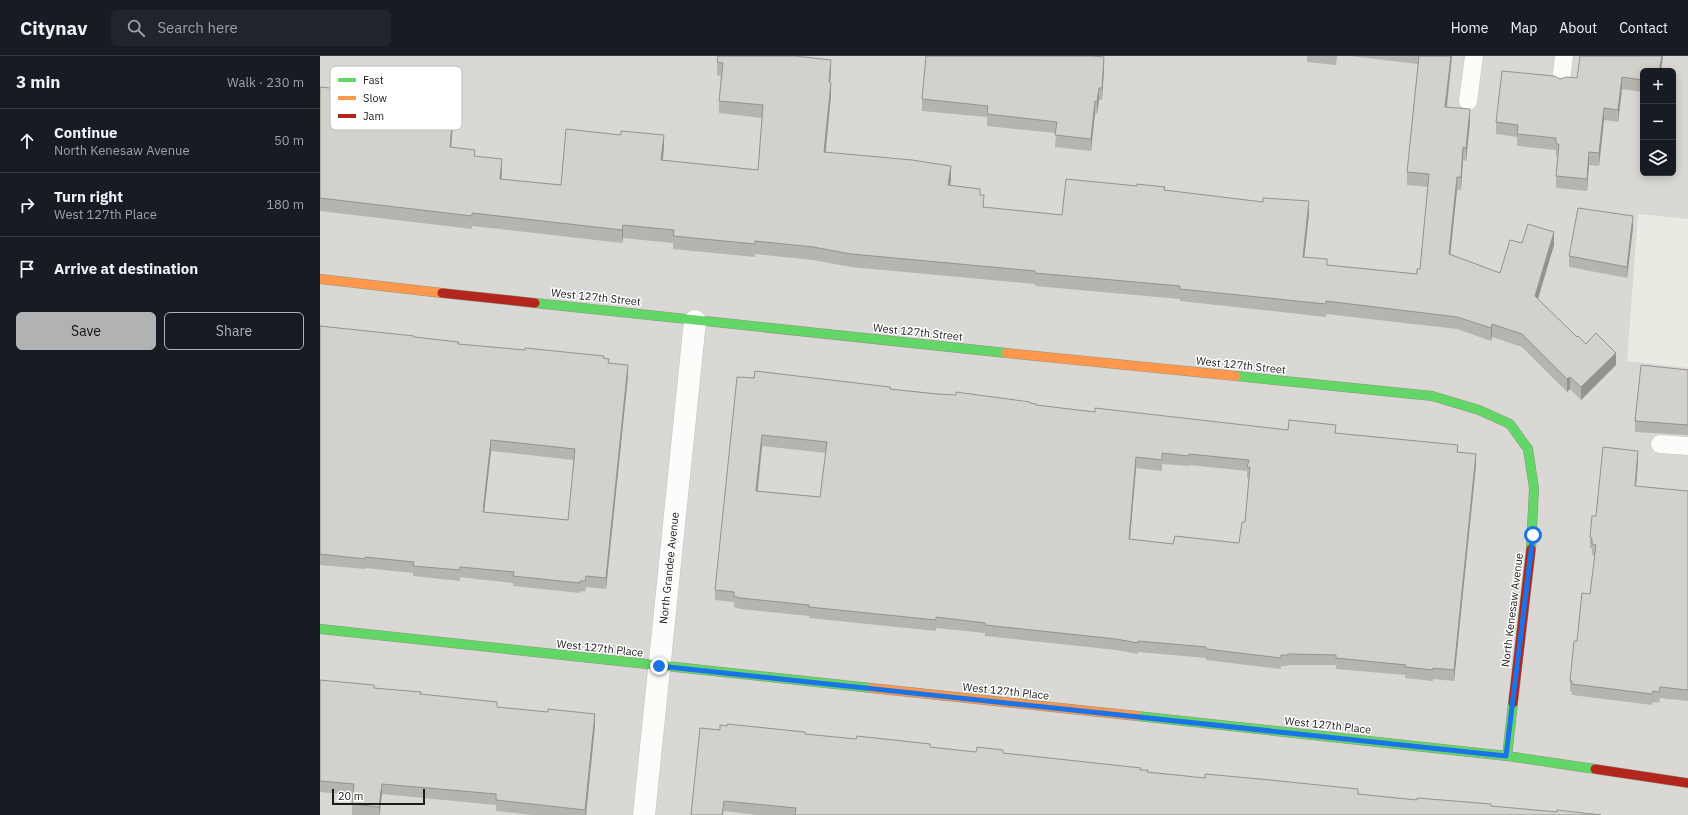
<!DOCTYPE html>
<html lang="en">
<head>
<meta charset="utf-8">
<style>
  :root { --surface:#171b24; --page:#20242c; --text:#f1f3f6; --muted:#9ea1a6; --line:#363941; --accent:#b1b2b3 }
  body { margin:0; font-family:"IBM Plex Sans",sans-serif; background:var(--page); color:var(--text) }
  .controls { position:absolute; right:12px; top:12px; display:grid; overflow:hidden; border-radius:6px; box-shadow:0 2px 10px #0003 }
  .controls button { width:36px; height:36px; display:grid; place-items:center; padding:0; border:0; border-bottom:1px solid var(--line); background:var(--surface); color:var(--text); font:20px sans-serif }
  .scale { position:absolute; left:12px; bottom:10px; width:93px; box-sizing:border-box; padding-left:4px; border:2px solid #1b1b1b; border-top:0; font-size:11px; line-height:14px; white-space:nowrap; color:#1b1b1b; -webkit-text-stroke:3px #fff; paint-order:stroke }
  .stop { position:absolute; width:12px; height:12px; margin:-9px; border:3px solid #1a73e8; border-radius:50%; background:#fff }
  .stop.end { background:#1a73e8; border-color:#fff; box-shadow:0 1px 4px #0008 }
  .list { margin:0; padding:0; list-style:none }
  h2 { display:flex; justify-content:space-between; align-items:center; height:52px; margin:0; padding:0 16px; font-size:17px }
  h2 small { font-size:13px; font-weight:400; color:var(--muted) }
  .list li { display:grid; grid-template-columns:26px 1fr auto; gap:12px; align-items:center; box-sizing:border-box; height:64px; padding:0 16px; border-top:1px solid var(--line) }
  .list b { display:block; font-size:15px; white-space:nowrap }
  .list p { margin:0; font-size:13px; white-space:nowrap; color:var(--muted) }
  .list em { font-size:13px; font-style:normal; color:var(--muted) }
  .actions { display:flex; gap:8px; padding:12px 16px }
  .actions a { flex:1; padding:9px 0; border:1px solid var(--accent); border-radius:6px; text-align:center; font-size:14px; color:var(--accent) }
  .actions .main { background:var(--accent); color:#111 }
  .icon { flex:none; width:22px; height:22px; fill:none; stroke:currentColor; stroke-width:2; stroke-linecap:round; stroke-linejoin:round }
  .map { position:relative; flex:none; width:1368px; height:759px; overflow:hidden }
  header { display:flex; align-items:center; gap:24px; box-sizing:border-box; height:56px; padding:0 20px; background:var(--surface); border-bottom:1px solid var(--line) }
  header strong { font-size:19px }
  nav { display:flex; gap:22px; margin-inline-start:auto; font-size:14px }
  .search { width:280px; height:36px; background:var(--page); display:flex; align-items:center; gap:10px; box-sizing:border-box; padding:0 14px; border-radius:6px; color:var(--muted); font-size:15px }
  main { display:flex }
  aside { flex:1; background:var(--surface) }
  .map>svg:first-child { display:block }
</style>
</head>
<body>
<header>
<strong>Citynav</strong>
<div class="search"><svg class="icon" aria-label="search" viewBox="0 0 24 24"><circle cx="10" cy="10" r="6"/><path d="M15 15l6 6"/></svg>Search here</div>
<nav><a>Home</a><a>Map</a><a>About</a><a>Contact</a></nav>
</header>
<main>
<aside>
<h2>3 min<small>Walk · 230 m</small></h2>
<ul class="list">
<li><svg class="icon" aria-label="ahead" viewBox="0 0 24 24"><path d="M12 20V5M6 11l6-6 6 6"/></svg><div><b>Continue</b><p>North Kenesaw Avenue</p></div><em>50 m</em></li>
<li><svg class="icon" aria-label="right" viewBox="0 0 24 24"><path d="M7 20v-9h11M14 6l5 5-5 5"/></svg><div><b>Turn right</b><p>West 127th Place</p></div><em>180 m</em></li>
<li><svg class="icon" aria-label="arrive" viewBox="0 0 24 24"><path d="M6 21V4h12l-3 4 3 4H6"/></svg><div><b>Arrive at destination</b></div></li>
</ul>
<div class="actions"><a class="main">Save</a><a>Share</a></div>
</aside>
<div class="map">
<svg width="1368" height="759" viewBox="0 0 1368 759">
  <rect width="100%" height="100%" fill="#eae9e2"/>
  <path fill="#d9d8d4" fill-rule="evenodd" d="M 0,0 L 1368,0 L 1368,163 L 1318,158 L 1307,305 L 1368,312 L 1368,759 L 0,759 ZM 1323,15 L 1353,15 L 1353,117 L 1323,117 Z"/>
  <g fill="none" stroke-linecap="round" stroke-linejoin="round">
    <g stroke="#c2c2bf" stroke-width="19">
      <g id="lane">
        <polyline points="1241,25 1244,0"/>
        <polyline points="1148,45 1154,0"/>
        <polyline points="1340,388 1368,390"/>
      </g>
    </g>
    <g stroke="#c2c2bf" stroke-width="23">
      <polyline id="street" points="324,759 375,265"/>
    </g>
    <g stroke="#8e947b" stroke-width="10">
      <g id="fast">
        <polyline points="215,247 686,297"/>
        <polyline points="916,320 1112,340 1159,354 1190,368 1208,393 1214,432 1211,493"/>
        <polyline points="0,573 551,632"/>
        <polyline points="817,660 1187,700 1275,713"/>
        <polyline points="1187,700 1193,647"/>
      </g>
    </g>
    <g stroke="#8e947b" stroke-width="10">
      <g id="slow">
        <polyline points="0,223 122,237"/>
        <polyline points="686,297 916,320"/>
        <polyline points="551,632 817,660"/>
      </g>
    </g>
    <g stroke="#8e947b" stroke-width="10">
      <g id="jam">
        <polyline points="122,237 215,247"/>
        <polyline points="1193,647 1211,493"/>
        <polyline points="1275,713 1368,727"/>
      </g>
    </g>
    <use href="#lane" stroke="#fcfcfb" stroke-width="18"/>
    <use href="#street" stroke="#fcfcfb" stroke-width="22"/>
    <use href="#fast" stroke="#63d668" stroke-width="9"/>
    <use href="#slow" stroke="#ff974d" stroke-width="9"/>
    <use href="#jam" stroke="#b3261e" stroke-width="9"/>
  </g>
  <g fill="#b5b4af" fill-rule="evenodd">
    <polygon points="987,0 1017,0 1016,9 987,6"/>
    <polygon points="1030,0 1132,0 1127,51 1150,66 1146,105 1143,104 1141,134 1137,134 1130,199 1180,217 1202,187 1234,189 1217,243 1257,281 1296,309 1261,344 1250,333 1247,336 1202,291 1172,281 1171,285 1137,273 1006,258 1006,261 860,245 860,243 715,230 715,228 531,211 493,204 435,198 435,201 353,193 353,187 303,182 302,187 152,170 152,173 0,155 0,31 66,38 90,44 90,52 133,68 131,91 155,100 182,116 181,124 241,129 344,91 343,104 438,114 442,62 399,57 399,45 401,20 397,19 397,6 511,17 510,26 511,39 506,96 631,123 630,129 660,139 664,151 742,159 845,134 989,158 984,201 1007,209 1097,218 1100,213 1108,131 1087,129 1087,116 1098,8"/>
    <polygon points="1343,0 1341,15 1323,15 1323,36 1302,33 1298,66 1284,64 1279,110 1269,109 1267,135 1236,132 1236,120 1238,100 1236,100 1236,94 1197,90 1197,81 1176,78 1176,66 1240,23 1257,22"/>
    <polygon points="784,13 782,44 779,44 777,58 775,57 771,95 735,91 736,77 667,70 667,61 602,55 602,43"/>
    <polygon points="1313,171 1307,222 1249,211 1249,200"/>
    <path d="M 0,270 L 94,281 L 139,288 L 284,302 L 289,307 L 308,320 L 286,533 L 266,531 L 265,536 L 260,535 L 260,537 L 193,530 L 193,527 L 140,521 L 140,525 L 93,520 L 93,517 L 45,512 L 45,513 L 0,509 ZM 171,395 L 254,404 L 248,464 L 164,456 Z"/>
    <polygon points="1368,314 1368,379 1315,376 1315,365"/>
    <path d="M 434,322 L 570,333 L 710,347 L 716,349 L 775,356 L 968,374 L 1016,377 L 1138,396 L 1156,409 L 1134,625 L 1113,623 L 1113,625 L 1085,622 L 1085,619 L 1016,613 L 1016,609 L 968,609 L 967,610 L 961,610 L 961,613 L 886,604 L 886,602 L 818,596 L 818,598 L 796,594 L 665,580 L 665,577 L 616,572 L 616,575 L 489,562 L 489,560 L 420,553 L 414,551 L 414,546 L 395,544 L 395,534 ZM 442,390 L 506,397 L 500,441 L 438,435 ZM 842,408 L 869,410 L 869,409 L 927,415 L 927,422 L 929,422 L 925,466 L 919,487 L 853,488 L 810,483 L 816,412 L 842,415 Z"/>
    <polygon points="1318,406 1316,430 1368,435 1368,645 1340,642 1339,647 1333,646 1332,649 1252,639 1252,636 1250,635 1250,625 1257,585 1270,538 1275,500 1272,499 1272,493 1270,492 1270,481 1276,460"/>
    <polygon points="0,624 54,632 101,638 177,651 275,669 266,759 212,759 176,755 176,749 62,738 60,759 32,759 32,748 33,739 0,736"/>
    <polygon points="400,674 485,678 656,696 683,697 821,714 828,716 1097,744 1237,756 1281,759 437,759 404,755 403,759 371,759"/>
  </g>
  <g fill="#94928e">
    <polygon points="1131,0 1132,0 1125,64 1125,51"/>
    <polygon points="1342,0 1343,0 1341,15 1339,15"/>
    <polygon points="784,1 784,13 782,44 782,32"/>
    <polygon points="511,4 511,17 509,39 509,26"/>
    <polygon points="1302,21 1302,33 1298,66 1298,54"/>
    <polygon points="511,27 511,39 504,109 504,96"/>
    <polygon points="90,31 90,44 88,65 88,52"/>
    <polygon points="779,32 779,44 777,58 777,46"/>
    <polygon points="775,45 775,57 771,95 771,83"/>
    <polygon points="1284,52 1284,64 1279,110 1279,97"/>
    <polygon points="1150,53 1150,66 1146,105 1146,92"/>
    <polygon points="133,56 133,68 130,104 130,91"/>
    <polygon points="344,79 344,91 341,117 341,104"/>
    <polygon points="1143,91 1143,104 1141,134 1141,121"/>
    <polygon points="1269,96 1269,109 1267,135 1267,123"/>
    <polygon points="182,103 182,116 180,136 180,123"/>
    <polygon points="631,110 631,123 628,142 628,129"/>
    <polygon points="1137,121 1137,134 1129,211 1129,198"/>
    <polygon points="989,145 989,158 983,213 983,201"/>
    <polygon points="1313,160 1313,171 1307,222 1307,211"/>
    <polygon points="303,169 303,182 302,187 302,174"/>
    <polygon points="1234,176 1234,189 1215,253 1215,240"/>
    <polygon points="1172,268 1172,281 1171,285 1171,272"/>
    <polygon points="1296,297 1296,309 1261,344 1261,331"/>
    <polygon points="308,309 308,320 286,533 286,522"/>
    <polygon points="1250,321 1250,333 1247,336 1247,323"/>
    <polygon points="442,379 442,390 436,446 436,435"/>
    <polygon points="171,384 171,395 163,466 163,456"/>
    <polygon points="1318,395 1318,406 1315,441 1315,430"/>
    <polygon points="1156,398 1156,409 1134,625 1134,614"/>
    <polygon points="816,401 816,412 809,494 809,483"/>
    <polygon points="275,658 275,669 266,759 265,759"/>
    <polygon points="62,728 62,738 59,759 59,751"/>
  </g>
  <g fill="#d3d1cb" stroke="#94928e" fill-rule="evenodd">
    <polygon points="398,0 475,0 511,4 509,26 511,27 504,96 592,104 631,110 628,129 660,133 660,139 664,139 663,151 742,159 746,123 817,130 817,128 845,131 844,134 943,146 943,142 989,145 983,201 1007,203 1007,209 1097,218 1097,213 1100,213 1109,118 1087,116 1099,0 1131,0 1125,51 1150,53 1146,92 1143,91 1141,121 1137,121 1129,198 1180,217 1190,184 1202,187 1208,168 1234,176 1215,240 1257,281 1258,280 1266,288 1276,277 1296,297 1261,331 1250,321 1247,323 1202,278 1172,268 1171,272 1137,261 1006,245 1006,248 860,233 860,230 715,217 715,215 531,198 493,191 435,185 435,188 353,180 354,174 303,169 302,174 152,157 152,160 0,142 0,31 66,38 67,28 90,31 88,52 133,56 130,91 155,94 154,100 182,103 180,123 241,129 246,73 301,79 301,75 344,79 341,104 438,114 443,49 399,45 403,7 397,6"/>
    <polygon points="606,0 771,0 784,1 782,32 779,32 777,46 775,45 771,83 735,79 737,66 667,58 668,50 602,43"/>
    <polygon points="1260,0 1342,0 1339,15 1323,15 1323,24 1302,21 1298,54 1284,52 1279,97 1269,96 1267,123 1236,120 1239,88 1236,88 1236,82 1197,78 1198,69 1176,66 1182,15 1234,20 1240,23 1247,21 1257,22"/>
    <polygon points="1258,152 1313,160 1307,211 1249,200"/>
    <path d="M 0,270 L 94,280 L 94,281 L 139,286 L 138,288 L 205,294 L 205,292 L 284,300 L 283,302 L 289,303 L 288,307 L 308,309 L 286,522 L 266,520 L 265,525 L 260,525 L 260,527 L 193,520 L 194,516 L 140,511 L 140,514 L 93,510 L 94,506 L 45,501 L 45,503 L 0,498 ZM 171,384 L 255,393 L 248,464 L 163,456 Z"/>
    <polygon points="1321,309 1368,314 1368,369 1315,365"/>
    <path d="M 435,315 L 570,331 L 570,333 L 617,338 L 636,339 L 636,336 L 710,346 L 710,347 L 716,348 L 716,349 L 775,356 L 775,352 L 968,374 L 969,364 L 1016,369 L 1015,377 L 1138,389 L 1137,396 L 1156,398 L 1134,614 L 1113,612 L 1113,614 L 1085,611 L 1086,609 L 1016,602 L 1016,599 L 968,598 L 967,599 L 961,599 L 961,602 L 886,593 L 886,591 L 818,585 L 818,587 L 796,583 L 665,569 L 665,567 L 616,561 L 616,564 L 489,551 L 489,549 L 420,542 L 414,540 L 414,536 L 395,534 L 417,321 L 434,322 ZM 442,379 L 507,386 L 500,441 L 436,435 ZM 842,397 L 869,400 L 869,398 L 929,404 L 927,411 L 930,411 L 925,466 L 922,466 L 919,487 L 855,480 L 853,488 L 809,483 L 816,401 L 842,404 Z"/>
    <polygon points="1283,391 1318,395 1315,430 1368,435 1368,634 1340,631 1339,636 1333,635 1332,638 1252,628 1252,625 1250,625 1254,585 1257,585 1262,537 1270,538 1276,489 1272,488 1272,482 1270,481 1272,460 1276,460"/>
    <polygon points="0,624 54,629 54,632 101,636 100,638 177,646 177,651 228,656 228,653 275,658 265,754 176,744 176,738 62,728 59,751 32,748 34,728 0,725"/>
    <polygon points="407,668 485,676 485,678 536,683 537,680 610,688 610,691 656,696 657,691 683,694 683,697 821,712 820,714 828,714 827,716 885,722 885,718 940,723 1038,733 1038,738 1097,744 1097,742 1171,748 1171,750 1237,756 1237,754 1281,759 475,759 476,752 404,745 402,759 371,759 380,672 400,674 400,669 407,670"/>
  </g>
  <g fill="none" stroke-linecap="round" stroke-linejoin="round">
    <polyline stroke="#1a73e8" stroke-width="5" points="339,610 1186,700 1213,479"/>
  </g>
  <g text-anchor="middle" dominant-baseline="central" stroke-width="3" stroke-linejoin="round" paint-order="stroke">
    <g font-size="11" fill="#1b1b1b" stroke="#fff">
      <text transform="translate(276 241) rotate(6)">West 127th Street</text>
      <text transform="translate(598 276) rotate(6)">West 127th Street</text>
      <text transform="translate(921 309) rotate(6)">West 127th Street</text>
      <text transform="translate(349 512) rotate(-84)">North Grandee Avenue</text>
      <text transform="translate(1192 554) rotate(-83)">North Kenesaw Avenue</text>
      <text transform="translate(280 592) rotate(6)">West 127th Place</text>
      <text transform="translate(686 635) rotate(6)">West 127th Place</text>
      <text transform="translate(1008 669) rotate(6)">West 127th Place</text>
    </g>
  </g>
  <rect x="10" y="10" width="132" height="64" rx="6" fill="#fff" stroke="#bbb" stroke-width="1"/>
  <rect x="18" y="22" width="18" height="4" fill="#63d668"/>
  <rect x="18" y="40" width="18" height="4" fill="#ff974d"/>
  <rect x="18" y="58" width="18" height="4" fill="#b3261e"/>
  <g font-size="11" fill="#1b1b1b">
    <text x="43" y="28">Fast</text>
    <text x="43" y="46">Slow</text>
    <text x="43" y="64">Jam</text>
  </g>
</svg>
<div class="controls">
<button>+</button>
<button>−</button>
<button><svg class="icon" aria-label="layers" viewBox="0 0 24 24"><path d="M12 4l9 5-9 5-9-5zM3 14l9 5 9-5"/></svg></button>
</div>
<div class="scale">20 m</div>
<div class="stop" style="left:1213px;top:479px"></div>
<div class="stop end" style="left:339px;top:610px"></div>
</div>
</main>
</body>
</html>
